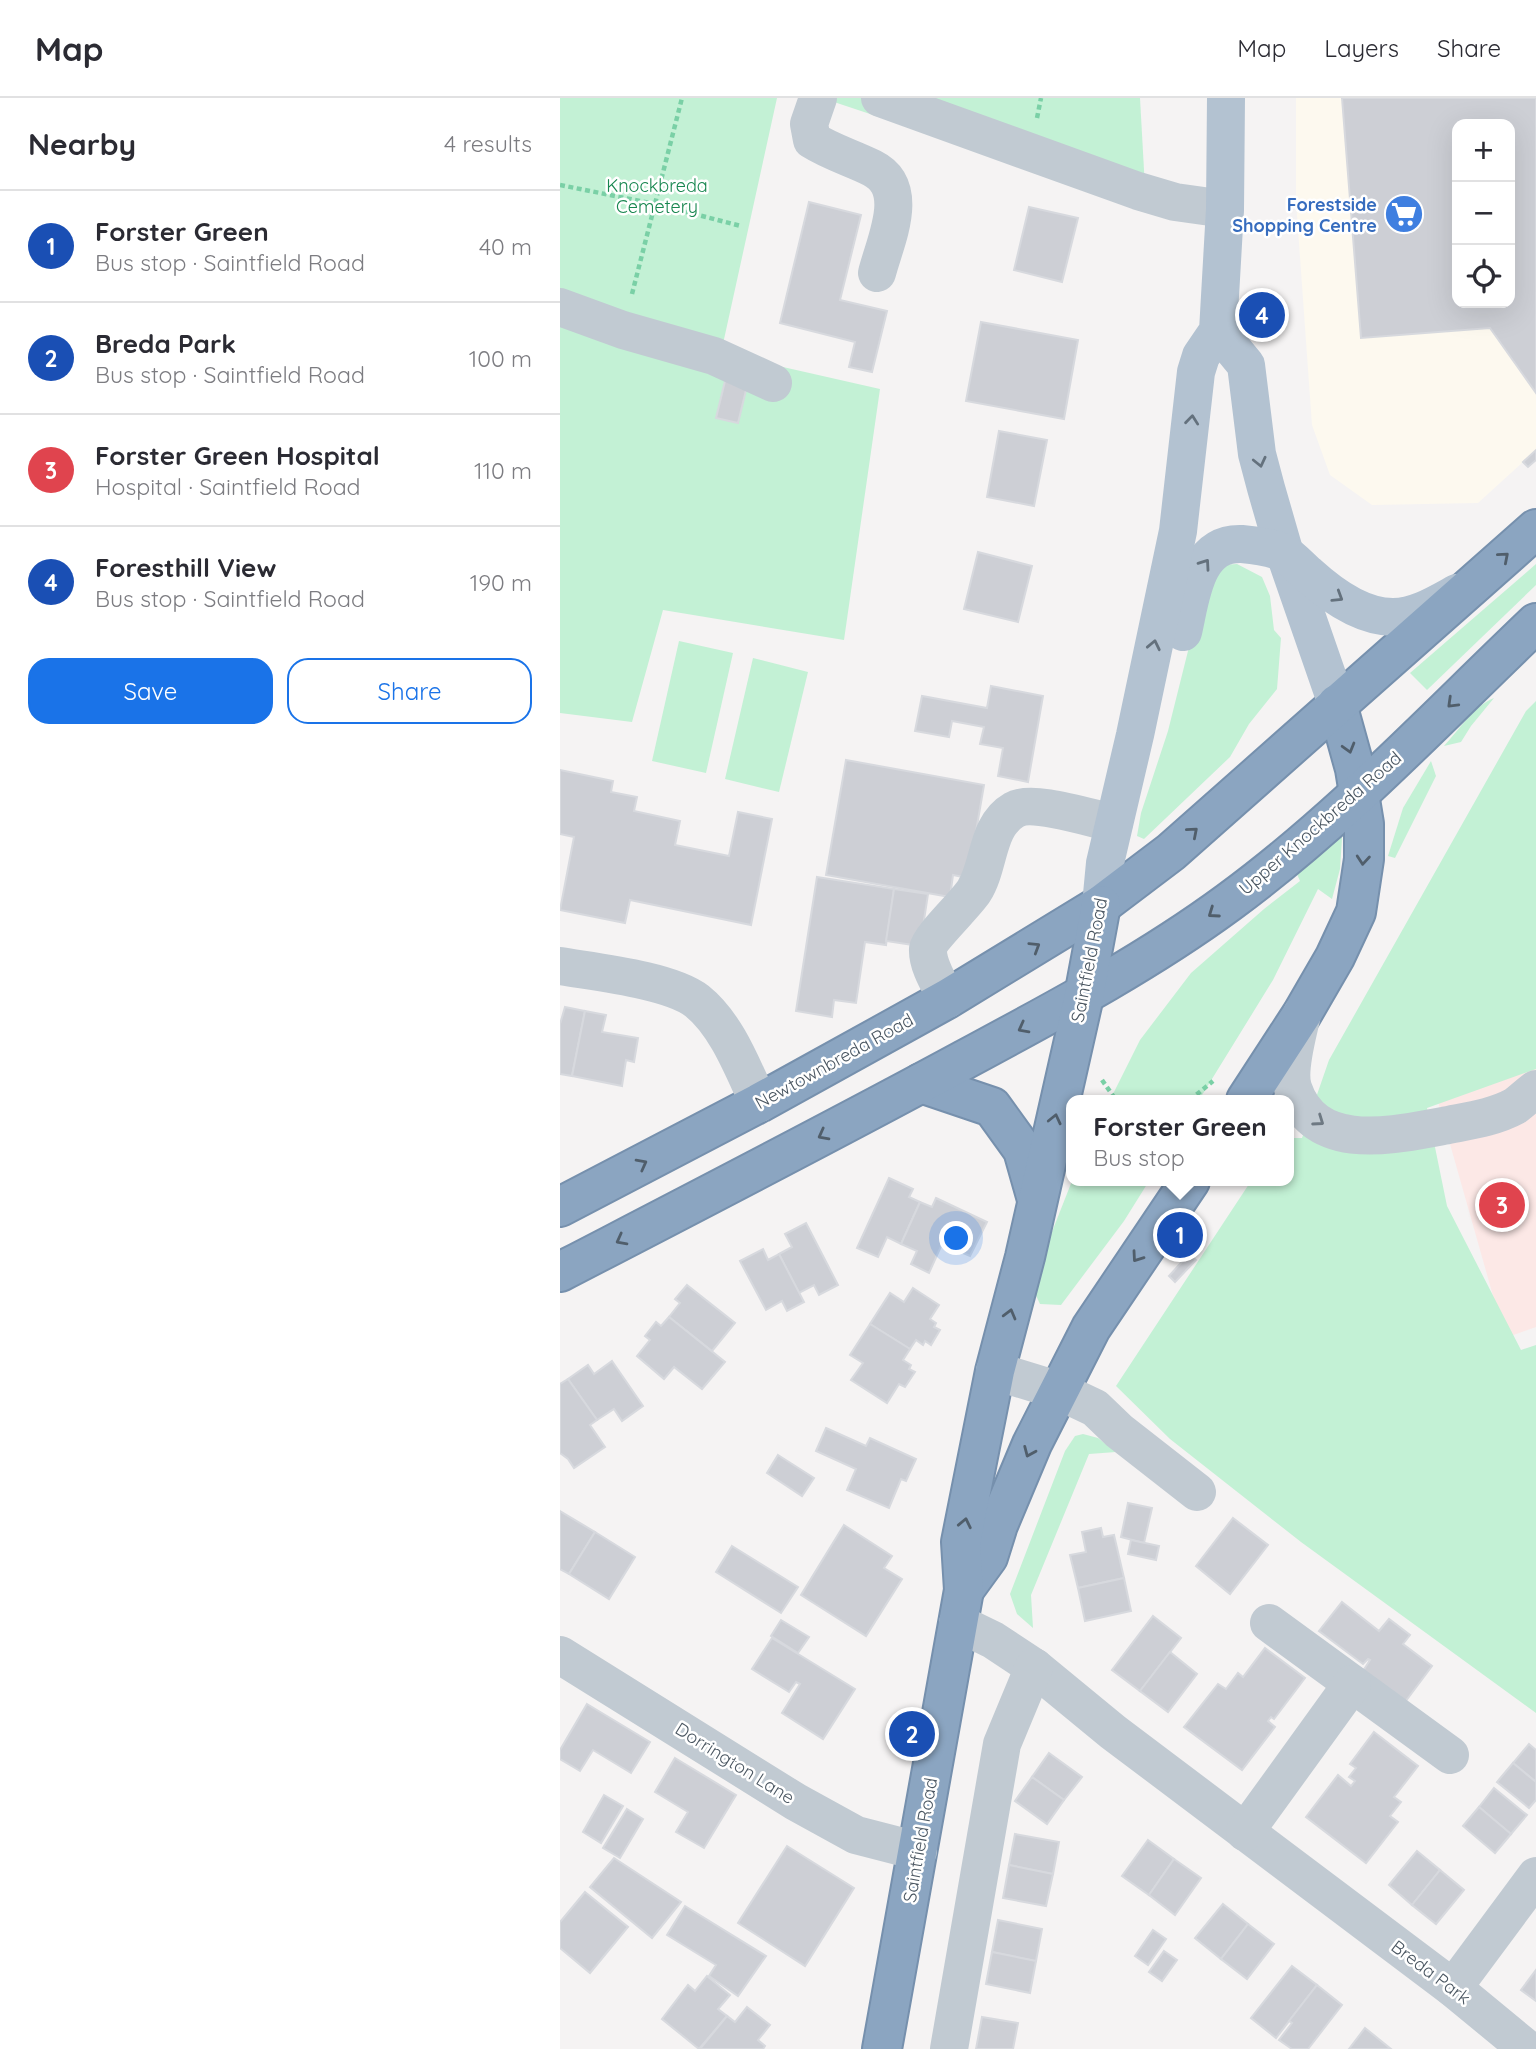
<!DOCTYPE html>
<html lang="en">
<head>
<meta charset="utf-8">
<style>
  :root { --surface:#fff; --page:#f2f2f3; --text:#2b2b33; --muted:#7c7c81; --line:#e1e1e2; --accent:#1a73e8 }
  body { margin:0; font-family:Quicksand,sans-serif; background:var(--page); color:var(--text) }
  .controls { position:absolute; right:21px; top:21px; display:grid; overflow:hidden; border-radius:14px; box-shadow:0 7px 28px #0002 }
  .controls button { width:63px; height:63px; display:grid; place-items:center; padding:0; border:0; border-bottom:2px solid var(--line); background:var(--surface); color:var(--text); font:35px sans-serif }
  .you { position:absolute; left:397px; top:1141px; width:24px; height:24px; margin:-18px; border:5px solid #fff; border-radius:50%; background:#1a73e8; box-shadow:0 0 0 10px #1a73e833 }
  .badge { display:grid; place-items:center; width:46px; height:46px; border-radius:50%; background:var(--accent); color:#fff; font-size:23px; font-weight:700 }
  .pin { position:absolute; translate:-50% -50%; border:4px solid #fff; box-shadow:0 2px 7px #0006 }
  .popup { position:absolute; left:506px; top:997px; width:228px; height:91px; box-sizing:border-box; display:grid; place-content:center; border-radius:14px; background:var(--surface); filter:drop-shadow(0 2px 5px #0005); font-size:23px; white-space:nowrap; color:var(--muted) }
  .popup b { font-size:26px; color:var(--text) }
  .popup::after { content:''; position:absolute; left:50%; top:100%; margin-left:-14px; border:14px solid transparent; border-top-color:var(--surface) }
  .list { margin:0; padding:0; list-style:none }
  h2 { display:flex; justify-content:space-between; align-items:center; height:91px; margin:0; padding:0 28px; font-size:30px }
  h2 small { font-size:23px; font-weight:400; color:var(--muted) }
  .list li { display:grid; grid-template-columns:46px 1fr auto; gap:21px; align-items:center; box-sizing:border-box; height:112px; padding:0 28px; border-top:2px solid var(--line) }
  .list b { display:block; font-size:26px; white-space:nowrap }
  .list p { margin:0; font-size:23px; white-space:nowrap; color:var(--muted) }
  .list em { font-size:23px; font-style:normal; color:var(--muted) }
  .actions { display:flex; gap:14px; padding:21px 28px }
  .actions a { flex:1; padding:16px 0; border:2px solid var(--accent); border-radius:21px; text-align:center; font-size:24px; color:var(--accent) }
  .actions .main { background:var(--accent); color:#fff }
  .icon { flex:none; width:38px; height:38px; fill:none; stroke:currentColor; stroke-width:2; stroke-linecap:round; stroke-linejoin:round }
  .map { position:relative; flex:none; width:976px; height:1951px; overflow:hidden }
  header { display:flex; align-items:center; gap:42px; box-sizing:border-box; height:98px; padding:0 35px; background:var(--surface); border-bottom:2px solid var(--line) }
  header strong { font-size:33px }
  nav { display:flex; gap:38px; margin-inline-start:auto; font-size:24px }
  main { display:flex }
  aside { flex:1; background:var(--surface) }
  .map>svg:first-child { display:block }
</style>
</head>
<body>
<header>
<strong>Map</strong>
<nav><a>Map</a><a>Layers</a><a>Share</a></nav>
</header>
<main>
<aside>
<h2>Nearby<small>4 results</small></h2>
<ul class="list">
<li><span class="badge" style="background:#1a4fb4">1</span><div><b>Forster Green</b><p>Bus stop · Saintfield Road</p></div><em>40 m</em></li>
<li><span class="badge" style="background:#1a4fb4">2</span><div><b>Breda Park</b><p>Bus stop · Saintfield Road</p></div><em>100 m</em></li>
<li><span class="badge" style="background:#e0444e">3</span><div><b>Forster Green Hospital</b><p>Hospital · Saintfield Road</p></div><em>110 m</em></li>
<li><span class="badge" style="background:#1a4fb4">4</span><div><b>Foresthill View</b><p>Bus stop · Saintfield Road</p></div><em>190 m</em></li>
</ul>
<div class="actions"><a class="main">Save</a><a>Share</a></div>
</aside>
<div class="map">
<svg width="976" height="1951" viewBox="0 0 976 1951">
  <rect width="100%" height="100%" fill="#f5f3f3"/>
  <path fill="#fdf9ef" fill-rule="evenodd" d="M 736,0 L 976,0 L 976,352 L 918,405 L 812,407 L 770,377 L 752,327 L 736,103 ZM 897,26 L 950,26 L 950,205 L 897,205 Z"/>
  <polygon fill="#fce8e6" points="976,932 976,1229 945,1240 873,986"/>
  <g fill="#c3f1d5">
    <polygon points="0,0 217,0 161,255 320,291 284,542 103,512 72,624 0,615"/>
    <polygon points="262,0 580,0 586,108"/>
    <polygon points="677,466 702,479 710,498 714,532 721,540 717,591 689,626 670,659 584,741 577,738 581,715 608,633 643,493 662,467"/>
    <polygon points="976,466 976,487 867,592 850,575"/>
    <polygon points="119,543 173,555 146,675 92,663"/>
    <polygon points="193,560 248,574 219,694 165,681"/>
    <path d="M 934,600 L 911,628 L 901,644 L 884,648 C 898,633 915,607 934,600 Z"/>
    <polygon points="976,603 976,971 867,1010 887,1108 961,1252 976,1247 976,1615 741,1444 610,1341 556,1288 691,1083 728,1083 729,1040 742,1040 769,962 966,613"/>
    <polygon points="871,663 876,678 835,760 828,758 843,710"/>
    <polygon points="783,725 780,771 772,801 758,791 713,882 639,1002 550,1002 580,942 631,875 704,811 740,783 733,767"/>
    <polygon points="512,1083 589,1083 564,1123 501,1207 480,1206 471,1187"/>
    <polygon points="523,1336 538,1340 556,1354 529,1356 471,1497 473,1530 457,1516 450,1496 505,1353 515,1338"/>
  </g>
  <g fill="#cdcfd5" stroke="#d7d9de" stroke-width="2" fill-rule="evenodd">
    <path d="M 782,0 L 976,0 L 976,295 L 930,230 L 801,240 ZM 897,26 L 950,26 L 950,205 L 897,205 Z"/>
    <polygon points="249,104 301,117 280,202 327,213 312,274 289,269 295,244 220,225"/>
    <polygon points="469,109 518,120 502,184 454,172"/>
    <polygon points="421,224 518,242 504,321 406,303"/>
    <polygon points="166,279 188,284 178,325 156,320"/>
    <polygon points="439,333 487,342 474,408 427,399"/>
    <polygon points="976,352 976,362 968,369 963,364"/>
    <polygon points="418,454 472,468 458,524 404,511"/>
    <polygon points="431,588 483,598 468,684 438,678 443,650 420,646 424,629 392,623 389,639 355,633 362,598 427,610"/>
    <polygon points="286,662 424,687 408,780 393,777 390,799 266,777"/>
    <polygon points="0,672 53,683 51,694 77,699 74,713 120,723 115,747 169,758 178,714 212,721 191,827 70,802 65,825 0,812 14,739 0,736"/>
    <polygon points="257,779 334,791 326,847 305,844 296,905 274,902 272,919 236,913"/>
    <polygon points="334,791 368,796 360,848 326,843"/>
    <polygon points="5,909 25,913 12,978 0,976 0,926"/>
    <polygon points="25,913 46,917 42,934 78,940 74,964 66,962 62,988 12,978"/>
    <polygon points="329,1080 353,1091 349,1099 360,1104 341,1146 327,1139 318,1159 297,1150"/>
    <polygon points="376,1100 427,1124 410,1158 382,1146 369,1175 351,1166 357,1153 341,1146 360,1104 372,1109"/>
    <polygon points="246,1125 278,1187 259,1197 254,1187 239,1195 219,1156 232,1149 225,1136"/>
    <polygon points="203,1151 208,1162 219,1156 244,1204 227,1213 222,1203 206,1212 180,1163"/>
    <polygon points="629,1156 636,1162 615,1184 609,1178"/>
    <polygon points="127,1187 175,1225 152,1253 109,1219 120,1205 115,1201"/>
    <polygon points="353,1190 379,1207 370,1221 376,1225 374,1229 380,1232 371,1247 365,1243 363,1247 356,1242 350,1251 310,1226 330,1195 344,1204"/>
    <polygon points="109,1219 165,1264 142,1291 114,1269 104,1281 77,1258 90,1242 85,1238 96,1224 101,1228"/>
    <polygon points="310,1226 350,1251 343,1262 351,1267 349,1271 355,1274 345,1289 339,1286 327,1305 291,1282 303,1265 290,1257"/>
    <polygon points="52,1263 83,1308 62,1323 54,1311 37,1322 8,1281 28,1267 34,1276"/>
    <polygon points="8,1281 37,1322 30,1327 45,1349 14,1370 8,1361 0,1355 0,1286"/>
    <polygon points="266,1330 306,1348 310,1340 356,1361 346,1383 341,1381 329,1410 287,1392 296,1371 256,1353"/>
    <polygon points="218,1357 254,1380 242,1398 207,1375"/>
    <polygon points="568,1405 592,1410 584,1445 561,1439"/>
    <polygon points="0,1413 35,1434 9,1476 0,1471"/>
    <polygon points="673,1420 708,1447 670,1496 636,1468"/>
    <polygon points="284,1427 332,1458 324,1470 342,1481 306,1538 241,1497"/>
    <polygon points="541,1430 543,1439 554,1437 564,1480 518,1490 510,1457 526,1454 522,1434"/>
    <polygon points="35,1434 75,1459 49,1501 9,1476"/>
    <polygon points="571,1442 599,1448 596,1462 568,1456"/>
    <polygon points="172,1448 238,1489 221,1515 156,1474"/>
    <polygon points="564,1480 571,1513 525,1523 518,1490"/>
    <polygon points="782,1504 819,1533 829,1521 850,1537 843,1546 872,1568 842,1608 803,1573 810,1562 808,1561 803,1566 759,1533"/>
    <polygon points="593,1518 621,1540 580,1593 552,1572"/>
    <polygon points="221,1522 249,1539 238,1555 211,1538"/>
    <polygon points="212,1540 295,1591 263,1641 222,1615 240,1586 236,1584 229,1594 192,1571"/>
    <polygon points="705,1550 745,1580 714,1621 711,1619 708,1623 715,1629 682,1672 624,1629 658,1586 666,1591 678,1575 683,1579"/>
    <polygon points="610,1554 637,1576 608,1614 580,1593"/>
    <polygon points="27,1606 90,1644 71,1675 33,1652 20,1673 0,1661 0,1652"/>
    <polygon points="341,1619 351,1621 346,1646 336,1644"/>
    <polygon points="814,1634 858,1668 834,1699 841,1704 830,1718 838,1724 806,1765 746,1719 778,1677 791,1688 795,1683 789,1679 796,1670 790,1666"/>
    <polygon points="969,1646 976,1652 976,1684 953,1665"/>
    <polygon points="489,1655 522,1679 504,1702 472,1679"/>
    <polygon points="115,1660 176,1697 144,1750 116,1734 128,1714 95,1694"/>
    <polygon points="953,1665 976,1684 976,1702 969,1710 937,1684"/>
    <polygon points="472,1679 504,1702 487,1726 455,1703"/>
    <polygon points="934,1690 967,1717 951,1736 919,1709"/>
    <polygon points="44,1697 63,1708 41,1745 23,1734"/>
    <polygon points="919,1709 951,1736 935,1755 903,1728"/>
    <polygon points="67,1711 83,1721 60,1760 43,1750"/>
    <polygon points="455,1736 499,1744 493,1776 449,1767"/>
    <polygon points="588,1742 614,1761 589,1797 562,1778"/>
    <polygon points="227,1748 294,1790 245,1868 178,1825"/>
    <polygon points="857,1753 880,1772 852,1807 829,1787"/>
    <polygon points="54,1760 121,1804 92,1840 30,1789"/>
    <polygon points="614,1761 641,1780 615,1817 589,1797"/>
    <polygon points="449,1767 493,1776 486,1808 443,1800"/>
    <polygon points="880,1772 904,1792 876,1826 852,1807"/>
    <polygon points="25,1794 68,1829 30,1875 0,1850 0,1824"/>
    <polygon points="663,1806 688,1826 661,1861 635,1840"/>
    <polygon points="125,1808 206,1858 178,1898 149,1878 156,1867 107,1837"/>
    <polygon points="438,1822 482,1831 476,1863 432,1854"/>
    <polygon points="688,1826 714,1846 687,1881 661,1861"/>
    <polygon points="593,1832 606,1841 588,1867 575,1858"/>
    <polygon points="604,1853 617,1862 602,1883 589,1874"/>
    <polygon points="432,1854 476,1863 470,1895 426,1886"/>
    <polygon points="732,1868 757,1887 716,1940 691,1920"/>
    <polygon points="976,1872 976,1903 961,1892"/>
    <polygon points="147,1878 170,1897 158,1911 167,1918 139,1951 102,1921 128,1887 135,1893"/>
    <polygon points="757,1887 782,1907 748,1951 732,1951 719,1942 732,1925 729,1923"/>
    <polygon points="187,1909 210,1927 198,1942 205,1948 203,1951 140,1951 167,1918 175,1924"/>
    <polygon points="422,1919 458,1925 453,1951 416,1951"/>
    <polygon points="805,1930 831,1951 789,1951"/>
  </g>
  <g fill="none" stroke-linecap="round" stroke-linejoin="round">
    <g stroke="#7690ad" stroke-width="42">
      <g id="highway">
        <polyline points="361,985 432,1009 463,1052 476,1098"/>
        <polyline points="686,1002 742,916 775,859 796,814 804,761 804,726 795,671 777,606"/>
        <polyline points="0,1109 199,1005 387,901 541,807 611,754 976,431"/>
        <path d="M 0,1174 C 135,1104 271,1034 404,962 C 495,913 586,865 669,804 C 781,722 876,620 976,525"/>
        <polyline points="404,1492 428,1459 438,1427 472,1346 531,1230 630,1083"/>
        <polyline points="322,1951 404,1492 401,1444 435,1273 465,1159 524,898 541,807"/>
      </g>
    </g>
    <g stroke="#7ad0a6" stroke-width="4.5" stroke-dasharray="5 3.5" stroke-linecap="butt">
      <polyline points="477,20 481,0"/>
      <polyline points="0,87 95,106 181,128"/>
      <polyline points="72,196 122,0"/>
      <polyline points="542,982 556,1002"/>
      <polyline points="630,1002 653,983"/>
    </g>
    <g stroke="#c1cad2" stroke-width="38">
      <path d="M 258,0 L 249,26 L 252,42 C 271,54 292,60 312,70 C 352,90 325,143 317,175"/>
      <polyline points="320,0 578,93 615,104 665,111"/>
      <polyline points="0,209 63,232 154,258 213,285"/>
      <path d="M 0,868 C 35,874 110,882 137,903 C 167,927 183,971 199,1005"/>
      <path d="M 387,901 C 380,887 367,867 368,851 C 370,839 405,807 414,793 C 430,768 426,728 454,712 C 472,701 532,721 554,725"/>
      <path d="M 742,916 C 738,936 727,971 733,990 C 755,1056 833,1037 883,1028 C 907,1023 933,1020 955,1008 C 962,1003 969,996 976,991"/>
      <polyline points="435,1273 497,1292 535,1310 559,1333 637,1394"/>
      <polyline points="398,1525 433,1542 474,1569 553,1634 893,1890 967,1951"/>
      <polyline points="709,1525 890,1657"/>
      <polyline points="0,1557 236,1704 296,1737 358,1753"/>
      <polyline points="685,1734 792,1586"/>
      <polyline points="893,1890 976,1778"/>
      <polyline points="389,1951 442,1646 474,1569"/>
    </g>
    <g stroke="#b3c2d1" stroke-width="38">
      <polyline points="658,233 686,267 697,356 706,390 725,456 777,606"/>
      <path d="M 623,534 C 631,500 635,444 682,446 C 695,447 712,450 724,455 C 732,460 741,470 748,476 C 770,496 801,519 833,519 C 856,519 877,506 897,495"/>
      <polyline points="541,807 545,765 575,637 618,433 636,274 641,258 658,233 665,111 666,0"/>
    </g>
    <use href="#highway" stroke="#8ba5c1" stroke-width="38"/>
  </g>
  <defs><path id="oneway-chevron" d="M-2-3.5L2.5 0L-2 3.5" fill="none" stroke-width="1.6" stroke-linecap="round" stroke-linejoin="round" transform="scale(1.75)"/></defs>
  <g stroke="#64717d">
    <use href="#oneway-chevron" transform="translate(632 322) rotate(-84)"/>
    <use href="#oneway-chevron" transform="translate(700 364) rotate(77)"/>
    <use href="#oneway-chevron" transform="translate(645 466) rotate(-55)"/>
    <use href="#oneway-chevron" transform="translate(778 499) rotate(32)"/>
    <use href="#oneway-chevron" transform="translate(594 547) rotate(-78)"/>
  </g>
  <g stroke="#505e6b">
    <use href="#oneway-chevron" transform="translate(944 459) rotate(-41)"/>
    <use href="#oneway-chevron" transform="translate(892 605) rotate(136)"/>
    <use href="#oneway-chevron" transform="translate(789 650) rotate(74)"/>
    <use href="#oneway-chevron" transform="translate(633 734) rotate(-41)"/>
    <use href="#oneway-chevron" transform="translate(803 762) rotate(95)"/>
    <use href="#oneway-chevron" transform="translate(653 815) rotate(145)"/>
    <use href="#oneway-chevron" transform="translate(475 849) rotate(-32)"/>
    <use href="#oneway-chevron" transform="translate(463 930) rotate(152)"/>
    <use href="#oneway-chevron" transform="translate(495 1021) rotate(-77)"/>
    <use href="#oneway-chevron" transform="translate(263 1037) rotate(152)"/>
    <use href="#oneway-chevron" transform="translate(82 1066) rotate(-28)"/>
    <use href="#oneway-chevron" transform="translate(61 1142) rotate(152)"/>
    <use href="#oneway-chevron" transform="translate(577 1159) rotate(125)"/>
    <use href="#oneway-chevron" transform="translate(450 1216) rotate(-75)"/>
    <use href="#oneway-chevron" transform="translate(469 1354) rotate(113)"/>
    <use href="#oneway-chevron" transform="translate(405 1425) rotate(-78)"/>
  </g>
  <use stroke="#6e7983" href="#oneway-chevron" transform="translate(759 1023) rotate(35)"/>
  <defs>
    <g id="supermarket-disc" transform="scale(2.0125)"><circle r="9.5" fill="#3f7fe0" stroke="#fff"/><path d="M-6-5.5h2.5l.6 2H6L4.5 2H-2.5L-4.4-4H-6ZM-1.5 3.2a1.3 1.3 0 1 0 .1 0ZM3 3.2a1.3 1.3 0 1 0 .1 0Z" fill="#fff"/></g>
  </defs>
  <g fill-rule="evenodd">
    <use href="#supermarket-disc" x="844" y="116"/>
  </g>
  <g text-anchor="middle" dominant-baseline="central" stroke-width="5" stroke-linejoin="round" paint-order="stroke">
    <g font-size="18" fill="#17864f" stroke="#fff">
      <text x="97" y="87">Knockbreda<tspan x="97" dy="21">Cemetery</tspan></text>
    </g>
    <g font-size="18" font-weight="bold" fill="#366cbe" stroke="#fff" text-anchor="end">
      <text x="817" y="106">Forestside<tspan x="817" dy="21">Shopping Centre</tspan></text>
    </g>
    <g font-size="18" fill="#4a5661" stroke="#fff">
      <text transform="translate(760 725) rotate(-41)">Upper Knockbreda Road</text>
      <text transform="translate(529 862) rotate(-79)">Saintfield Road</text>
      <text transform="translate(274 963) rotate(-29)">Newtownbreda Road</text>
      <text transform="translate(175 1665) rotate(32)">Dorrington Lane</text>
      <text transform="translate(360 1742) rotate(-80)">Saintfield Road</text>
      <text transform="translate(871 1874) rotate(37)">Breda Park</text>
    </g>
  </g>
</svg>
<div class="controls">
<button>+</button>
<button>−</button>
<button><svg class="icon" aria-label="locate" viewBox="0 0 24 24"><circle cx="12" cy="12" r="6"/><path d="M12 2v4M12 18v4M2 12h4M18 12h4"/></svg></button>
</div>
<div class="you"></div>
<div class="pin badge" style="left:620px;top:1137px;background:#1a4fb4">1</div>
<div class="popup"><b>Forster Green</b>Bus stop</div>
<div class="pin badge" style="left:352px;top:1636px;background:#1a4fb4">2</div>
<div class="pin badge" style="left:942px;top:1107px;background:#e0444e">3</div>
<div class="pin badge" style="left:702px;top:217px;background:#1a4fb4">4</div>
</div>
</main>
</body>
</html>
